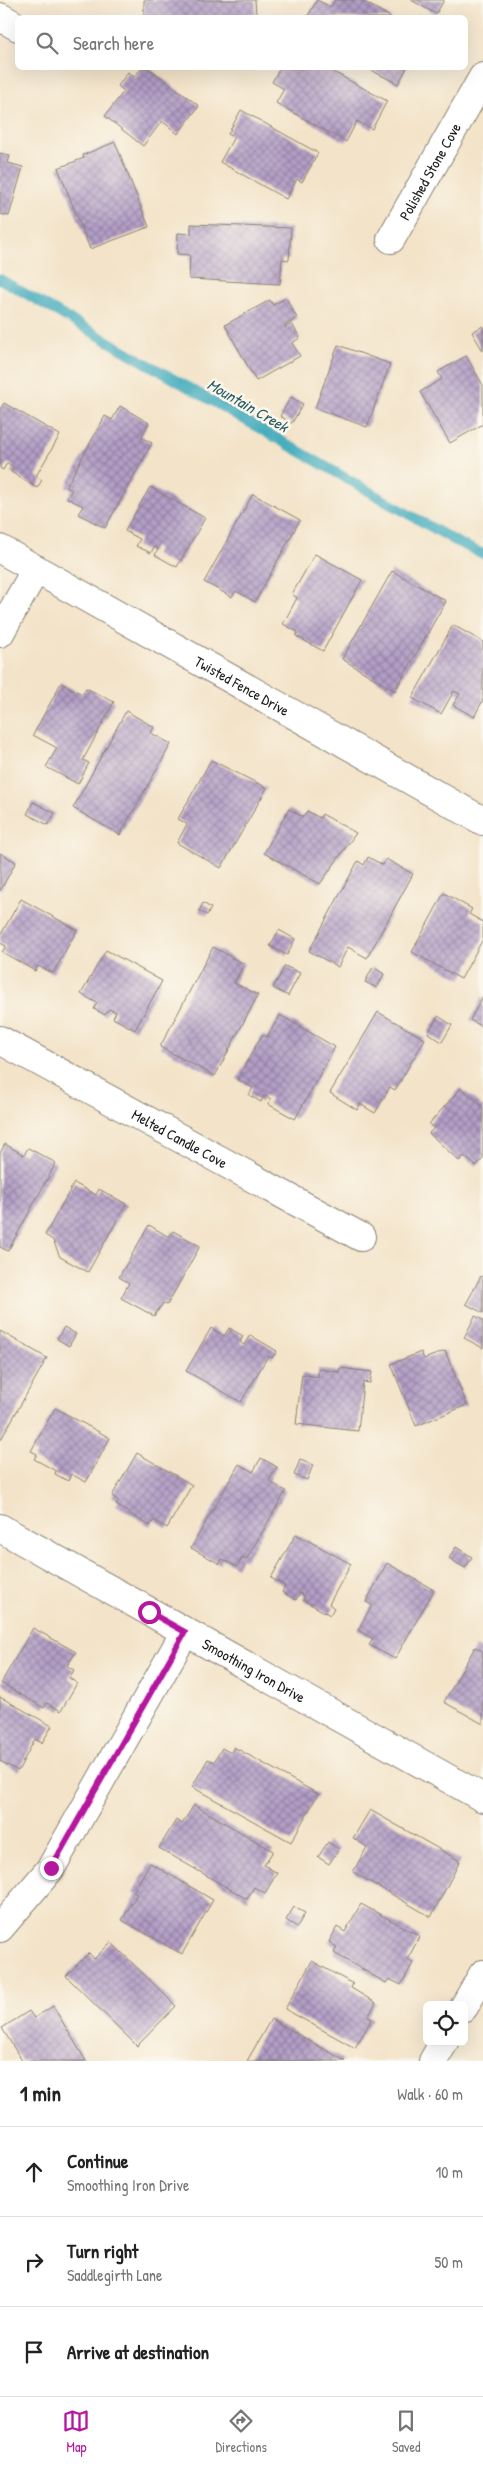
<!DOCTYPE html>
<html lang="en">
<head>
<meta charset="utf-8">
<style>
  :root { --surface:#fff; --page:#f2f2f2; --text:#222; --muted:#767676; --line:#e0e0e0; --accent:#b5179e }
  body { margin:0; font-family:"Patrick Hand",sans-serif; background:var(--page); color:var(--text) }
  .controls { position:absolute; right:15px; bottom:15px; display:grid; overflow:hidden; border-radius:8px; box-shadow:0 5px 20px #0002 }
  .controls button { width:45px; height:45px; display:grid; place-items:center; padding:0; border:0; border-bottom:1px solid var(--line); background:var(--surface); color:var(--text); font:25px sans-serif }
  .stop { position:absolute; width:15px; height:15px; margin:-11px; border:4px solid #b5179e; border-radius:50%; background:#fff }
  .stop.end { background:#b5179e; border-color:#fff; box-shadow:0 1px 5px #0008 }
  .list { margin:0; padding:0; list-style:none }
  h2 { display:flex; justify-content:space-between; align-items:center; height:65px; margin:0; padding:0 20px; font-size:21px }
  h2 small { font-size:16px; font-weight:400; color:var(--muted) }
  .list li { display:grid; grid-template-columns:32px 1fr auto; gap:15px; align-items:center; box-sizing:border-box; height:90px; padding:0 20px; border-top:1px solid var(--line) }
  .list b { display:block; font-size:19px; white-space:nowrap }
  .list p { margin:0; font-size:16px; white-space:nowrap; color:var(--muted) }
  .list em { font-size:16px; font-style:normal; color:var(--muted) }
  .icon { flex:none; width:28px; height:28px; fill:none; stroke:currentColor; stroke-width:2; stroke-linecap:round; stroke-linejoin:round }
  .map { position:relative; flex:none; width:483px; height:2061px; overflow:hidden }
  .search { position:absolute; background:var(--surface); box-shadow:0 5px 20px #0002; left:15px; right:15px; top:15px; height:55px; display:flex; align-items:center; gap:12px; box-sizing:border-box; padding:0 18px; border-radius:8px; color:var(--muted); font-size:19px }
  .sheet { height:335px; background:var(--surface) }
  nav { display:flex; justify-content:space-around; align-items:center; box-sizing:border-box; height:70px; border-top:1px solid var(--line); background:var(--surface); font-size:14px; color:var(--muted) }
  nav a { display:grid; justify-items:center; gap:2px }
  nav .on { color:var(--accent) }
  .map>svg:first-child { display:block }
</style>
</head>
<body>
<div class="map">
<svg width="483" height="2061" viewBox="0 0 483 2061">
  <defs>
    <pattern id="building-cross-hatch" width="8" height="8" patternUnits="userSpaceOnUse" patternTransform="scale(1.25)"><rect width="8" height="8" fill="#b39ec6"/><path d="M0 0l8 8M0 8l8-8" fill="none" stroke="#9180a0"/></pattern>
  </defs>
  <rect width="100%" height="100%" fill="#fbf7ec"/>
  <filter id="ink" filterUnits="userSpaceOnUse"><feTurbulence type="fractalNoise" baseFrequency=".02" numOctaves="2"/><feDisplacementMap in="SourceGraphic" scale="10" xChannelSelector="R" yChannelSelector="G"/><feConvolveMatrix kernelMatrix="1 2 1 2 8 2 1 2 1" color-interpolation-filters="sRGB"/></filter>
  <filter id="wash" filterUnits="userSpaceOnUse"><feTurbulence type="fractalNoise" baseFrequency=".0096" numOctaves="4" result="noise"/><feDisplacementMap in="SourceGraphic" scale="20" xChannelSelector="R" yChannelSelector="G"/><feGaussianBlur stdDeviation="1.12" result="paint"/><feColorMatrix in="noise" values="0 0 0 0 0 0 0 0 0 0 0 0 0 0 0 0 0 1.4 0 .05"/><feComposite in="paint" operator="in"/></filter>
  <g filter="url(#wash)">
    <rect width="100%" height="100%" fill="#f3e3c8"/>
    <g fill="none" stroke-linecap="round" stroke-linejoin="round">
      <polyline stroke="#3ca9bb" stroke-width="10" points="0,279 457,542 483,554"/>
    </g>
    <g id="blocks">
      <g fill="url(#building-cross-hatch)">
        <polygon points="144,0 255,0 256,14 233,16 234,18 144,18"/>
        <polygon points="317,0 331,7 335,0 361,0 392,18 311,18 308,16"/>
        <polygon points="411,0 444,0 436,14"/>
        <polygon points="142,68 149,68 199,106 178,134 162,121 143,146 105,116 124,91 118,86 128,72 134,77"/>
        <polygon points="280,68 326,68 387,101 372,129 357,121 346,142 276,103 284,89 272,82"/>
        <polygon points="367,68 407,68 398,84"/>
        <polygon points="241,110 318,153 302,182 297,179 286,199 220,162 234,137 228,134"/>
        <polygon points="115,142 149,227 90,249 58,168 84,158 83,155"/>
        <polygon points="0,153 10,156 8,163 23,167 9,216 0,214"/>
        <polygon points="191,224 291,228 289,260 282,259 280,284 189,279 190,255 177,254 178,233 191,234"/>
        <polygon points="286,298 297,318 285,326 285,328 292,324 300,338 292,343 300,356 256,381 225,325 270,300 273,305"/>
        <polygon points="483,326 483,351 472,332"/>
        <polygon points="338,345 390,364 367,427 315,408"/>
        <polygon points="466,356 483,385 483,424 450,443 420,392 442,379 438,372"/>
        <polygon points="291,397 303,404 292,423 280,416"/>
        <polygon points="4,403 60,435 36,476 42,480 37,488 11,472 14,467 7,463 3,470 0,468 0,409"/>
        <polygon points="120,406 149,423 141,437 152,443 105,528 78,514 83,506 67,498 72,490 66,487 105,416 112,420"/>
        <polygon points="150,487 205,518 177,567 155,555 158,549 154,547 151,553 136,546 140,539 125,531"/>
        <polygon points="253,494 300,520 255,602 236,591 232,597 204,582"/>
        <polygon points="315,554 362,580 323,651 296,636 298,632 283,624 297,598 292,594"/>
        <polygon points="392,571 446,601 395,691 342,659"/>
        <polygon points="453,625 483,642 483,700 474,717 453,705 460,694 454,691 441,714 412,698"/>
        <polygon points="61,683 82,694 86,688 114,702 83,760 89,763 78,784 46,767 57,748 33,735"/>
        <polygon points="126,711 154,727 151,733 171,744 120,835 73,808"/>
        <polygon points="211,760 267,788 221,868 177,843 187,824 178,819"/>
        <polygon points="33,802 55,813 48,825 27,814"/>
        <polygon points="289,809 303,817 307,811 320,818 322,814 356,833 320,884 264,853"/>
        <polygon points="0,853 16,862 0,891"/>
        <polygon points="368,857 383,865 386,859 413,874 367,958 348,947 338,967 309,951 358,861 364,865"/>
        <polygon points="444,893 472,909 469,914 483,922 483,939 461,979 412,952"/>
        <polygon points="21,899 77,930 53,973 38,966 35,971 2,952 6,946 0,943 0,936"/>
        <polygon points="203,903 211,908 207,915 199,911"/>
        <polygon points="279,930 295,939 287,955 270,946"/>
        <polygon points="213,947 244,964 234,983 258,995 215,1076 160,1047"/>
        <polygon points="106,950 162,981 135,1030 113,1018 116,1012 109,1009 105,1015 94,1009 97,1003 81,994"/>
        <polygon points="285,966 300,973 288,996 273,988"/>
        <polygon points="373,967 384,974 377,988 365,982"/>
        <polygon points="483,996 483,1027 470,1020"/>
        <polygon points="378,1012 425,1039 395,1090 390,1087 375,1113 360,1104 357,1110 330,1093"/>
        <polygon points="280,1015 335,1047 295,1119 268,1104 271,1099 264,1095 261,1102 249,1095 253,1088 237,1079 262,1035 267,1037"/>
        <polygon points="438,1016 452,1025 442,1042 428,1033"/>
        <polygon points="461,1088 483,1107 483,1159 476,1166 464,1156 459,1161 429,1133 434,1128 429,1124"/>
        <polygon points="5,1144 24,1155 28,1148 56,1163 8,1251 0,1247 0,1153"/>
        <polygon points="74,1183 96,1195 99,1189 126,1204 88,1272 60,1257 53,1240 45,1235"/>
        <polygon points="149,1225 169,1237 173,1231 200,1246 167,1305 163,1303 154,1316 121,1298 129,1283 119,1277"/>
        <polygon points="481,1276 483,1277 483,1313 466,1304"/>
        <polygon points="475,1316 483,1320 483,1348 464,1338"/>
        <polygon points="64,1327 76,1334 69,1346 57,1339"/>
        <polygon points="211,1328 224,1336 229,1328 243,1336 240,1342 244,1345 250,1335 277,1351 272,1358 268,1356 241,1402 186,1371"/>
        <polygon points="0,1331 47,1358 0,1441"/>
        <polygon points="445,1351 467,1405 416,1426 391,1364 421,1352 424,1359"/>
        <polygon points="340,1368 372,1372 370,1383 363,1382 358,1431 296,1424 302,1374 318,1377 318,1369 339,1372"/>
        <polygon points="55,1408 110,1438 86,1482 71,1474 68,1481 55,1474 56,1471 34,1459 37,1454 31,1451"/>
        <polygon points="137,1453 192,1485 167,1528 154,1520 150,1526 116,1505 119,1501 112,1496"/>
        <polygon points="261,1458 277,1467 269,1481 286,1491 246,1560 242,1558 237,1567 222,1559 220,1564 191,1548 239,1464 253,1472"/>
        <polygon points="300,1460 313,1465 307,1480 294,1475"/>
        <polygon points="296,1534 351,1564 329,1604 334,1608 330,1615 303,1600 305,1596 300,1593 296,1600 282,1592 285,1586 271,1578"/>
        <polygon points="456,1547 472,1557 465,1568 449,1558"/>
        <polygon points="387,1563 434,1590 395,1659 369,1645 373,1639 358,1630 372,1605 366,1602"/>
        <polygon points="33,1628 76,1652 67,1666 74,1670 69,1678 77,1683 61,1711 47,1703 44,1708 1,1683"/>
        <polygon points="475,1647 483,1651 483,1724 444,1702"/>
        <polygon points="0,1697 52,1726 42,1743 35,1739 18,1771 0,1761"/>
        <polygon points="234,1747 318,1794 291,1842 192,1787 208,1759 214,1762 222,1748 231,1753"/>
        <polygon points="194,1805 273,1851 264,1865 277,1873 265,1893 254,1887 247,1899 159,1848 176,1820 182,1824"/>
        <polygon points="370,1810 460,1861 431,1917 353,1872 367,1847 353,1838"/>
        <polygon points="328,1842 339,1849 329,1864 318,1857"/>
        <polygon points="150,1863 213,1900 182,1954 122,1920 137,1894 133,1892"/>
        <polygon points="361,1904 420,1936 407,1960 413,1963 401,1985 389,1979 386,1983 334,1953 337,1947 329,1942 337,1927 345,1932"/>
        <polygon points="294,1907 305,1913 297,1927 286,1920"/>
        <polygon points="111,1942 176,2006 137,2046 66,1976 89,1953 94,1959"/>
        <polygon points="312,1961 353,1984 351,1988 376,2003 368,2017 372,2019 355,2048 285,2009"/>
        <polygon points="53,2006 86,2061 22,2061 2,2028 29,2011 34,2018"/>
        <polygon points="271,2019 345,2061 247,2061"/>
      </g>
    </g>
  </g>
  <g filter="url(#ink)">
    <use href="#blocks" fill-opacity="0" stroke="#888072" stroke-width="1"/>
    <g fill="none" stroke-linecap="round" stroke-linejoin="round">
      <g stroke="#888072" stroke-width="30">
        <g id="minor">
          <polyline points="0,17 18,27"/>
          <path id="s1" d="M 391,239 L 483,77"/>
          <path id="s2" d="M 0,549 L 483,821"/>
          <polyline points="0,633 36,569"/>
          <path id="s3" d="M 0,1040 L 361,1237"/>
          <path id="s4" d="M 0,1528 L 483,1798"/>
          <polyline points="0,1928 51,1868 185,1632"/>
          <polyline points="464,2007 483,1974"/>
          <polyline points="433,2061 444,2042"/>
        </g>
      </g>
      <use href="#minor" stroke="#fff" stroke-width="28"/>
    </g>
  </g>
  <g fill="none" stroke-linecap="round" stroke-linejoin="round" filter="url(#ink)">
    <polyline stroke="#b5179e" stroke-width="6" points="51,1868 185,1632 149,1612"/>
  </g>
  <g text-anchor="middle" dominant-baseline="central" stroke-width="5" stroke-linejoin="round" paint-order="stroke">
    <g font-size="15" fill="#1c1c1c" stroke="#fbf7ec">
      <text stroke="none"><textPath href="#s1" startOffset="78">Polished Stone Cove</textPath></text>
      <text stroke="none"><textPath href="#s2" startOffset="278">Twisted Fence Drive</textPath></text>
      <text stroke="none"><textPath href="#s3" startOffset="205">Melted Candle Cove</textPath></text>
      <text stroke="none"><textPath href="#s4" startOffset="291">Smoothing Iron Drive</textPath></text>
    </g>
    <g font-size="16" font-style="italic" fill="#2a5b64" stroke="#fbf7ec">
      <text transform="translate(248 405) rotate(30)">Mountain Creek</text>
    </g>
  </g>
</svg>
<div class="controls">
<button><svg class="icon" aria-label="locate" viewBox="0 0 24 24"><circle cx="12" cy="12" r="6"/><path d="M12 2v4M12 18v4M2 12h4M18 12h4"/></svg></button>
</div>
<div class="stop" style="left:149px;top:1612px"></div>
<div class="stop end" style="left:51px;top:1868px"></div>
<div class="search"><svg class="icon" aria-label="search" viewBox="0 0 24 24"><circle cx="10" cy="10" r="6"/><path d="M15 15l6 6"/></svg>Search here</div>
</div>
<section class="sheet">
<h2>1 min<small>Walk · 60 m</small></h2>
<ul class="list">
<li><svg class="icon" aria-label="ahead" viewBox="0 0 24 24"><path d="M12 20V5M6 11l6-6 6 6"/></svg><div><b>Continue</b><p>Smoothing Iron Drive</p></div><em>10 m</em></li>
<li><svg class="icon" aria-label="right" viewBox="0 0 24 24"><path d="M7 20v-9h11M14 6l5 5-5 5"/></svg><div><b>Turn right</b><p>Saddlegirth Lane</p></div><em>50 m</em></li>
<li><svg class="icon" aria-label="arrive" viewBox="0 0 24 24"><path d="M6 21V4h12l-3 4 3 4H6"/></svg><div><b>Arrive at destination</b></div></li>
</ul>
</section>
<nav>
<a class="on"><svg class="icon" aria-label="map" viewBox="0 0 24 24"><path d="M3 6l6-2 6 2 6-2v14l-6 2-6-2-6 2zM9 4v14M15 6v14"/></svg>Map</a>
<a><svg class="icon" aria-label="directions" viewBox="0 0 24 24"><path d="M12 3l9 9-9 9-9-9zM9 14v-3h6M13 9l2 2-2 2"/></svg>Directions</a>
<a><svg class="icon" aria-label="saved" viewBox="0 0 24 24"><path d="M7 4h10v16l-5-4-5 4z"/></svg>Saved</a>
</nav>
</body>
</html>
